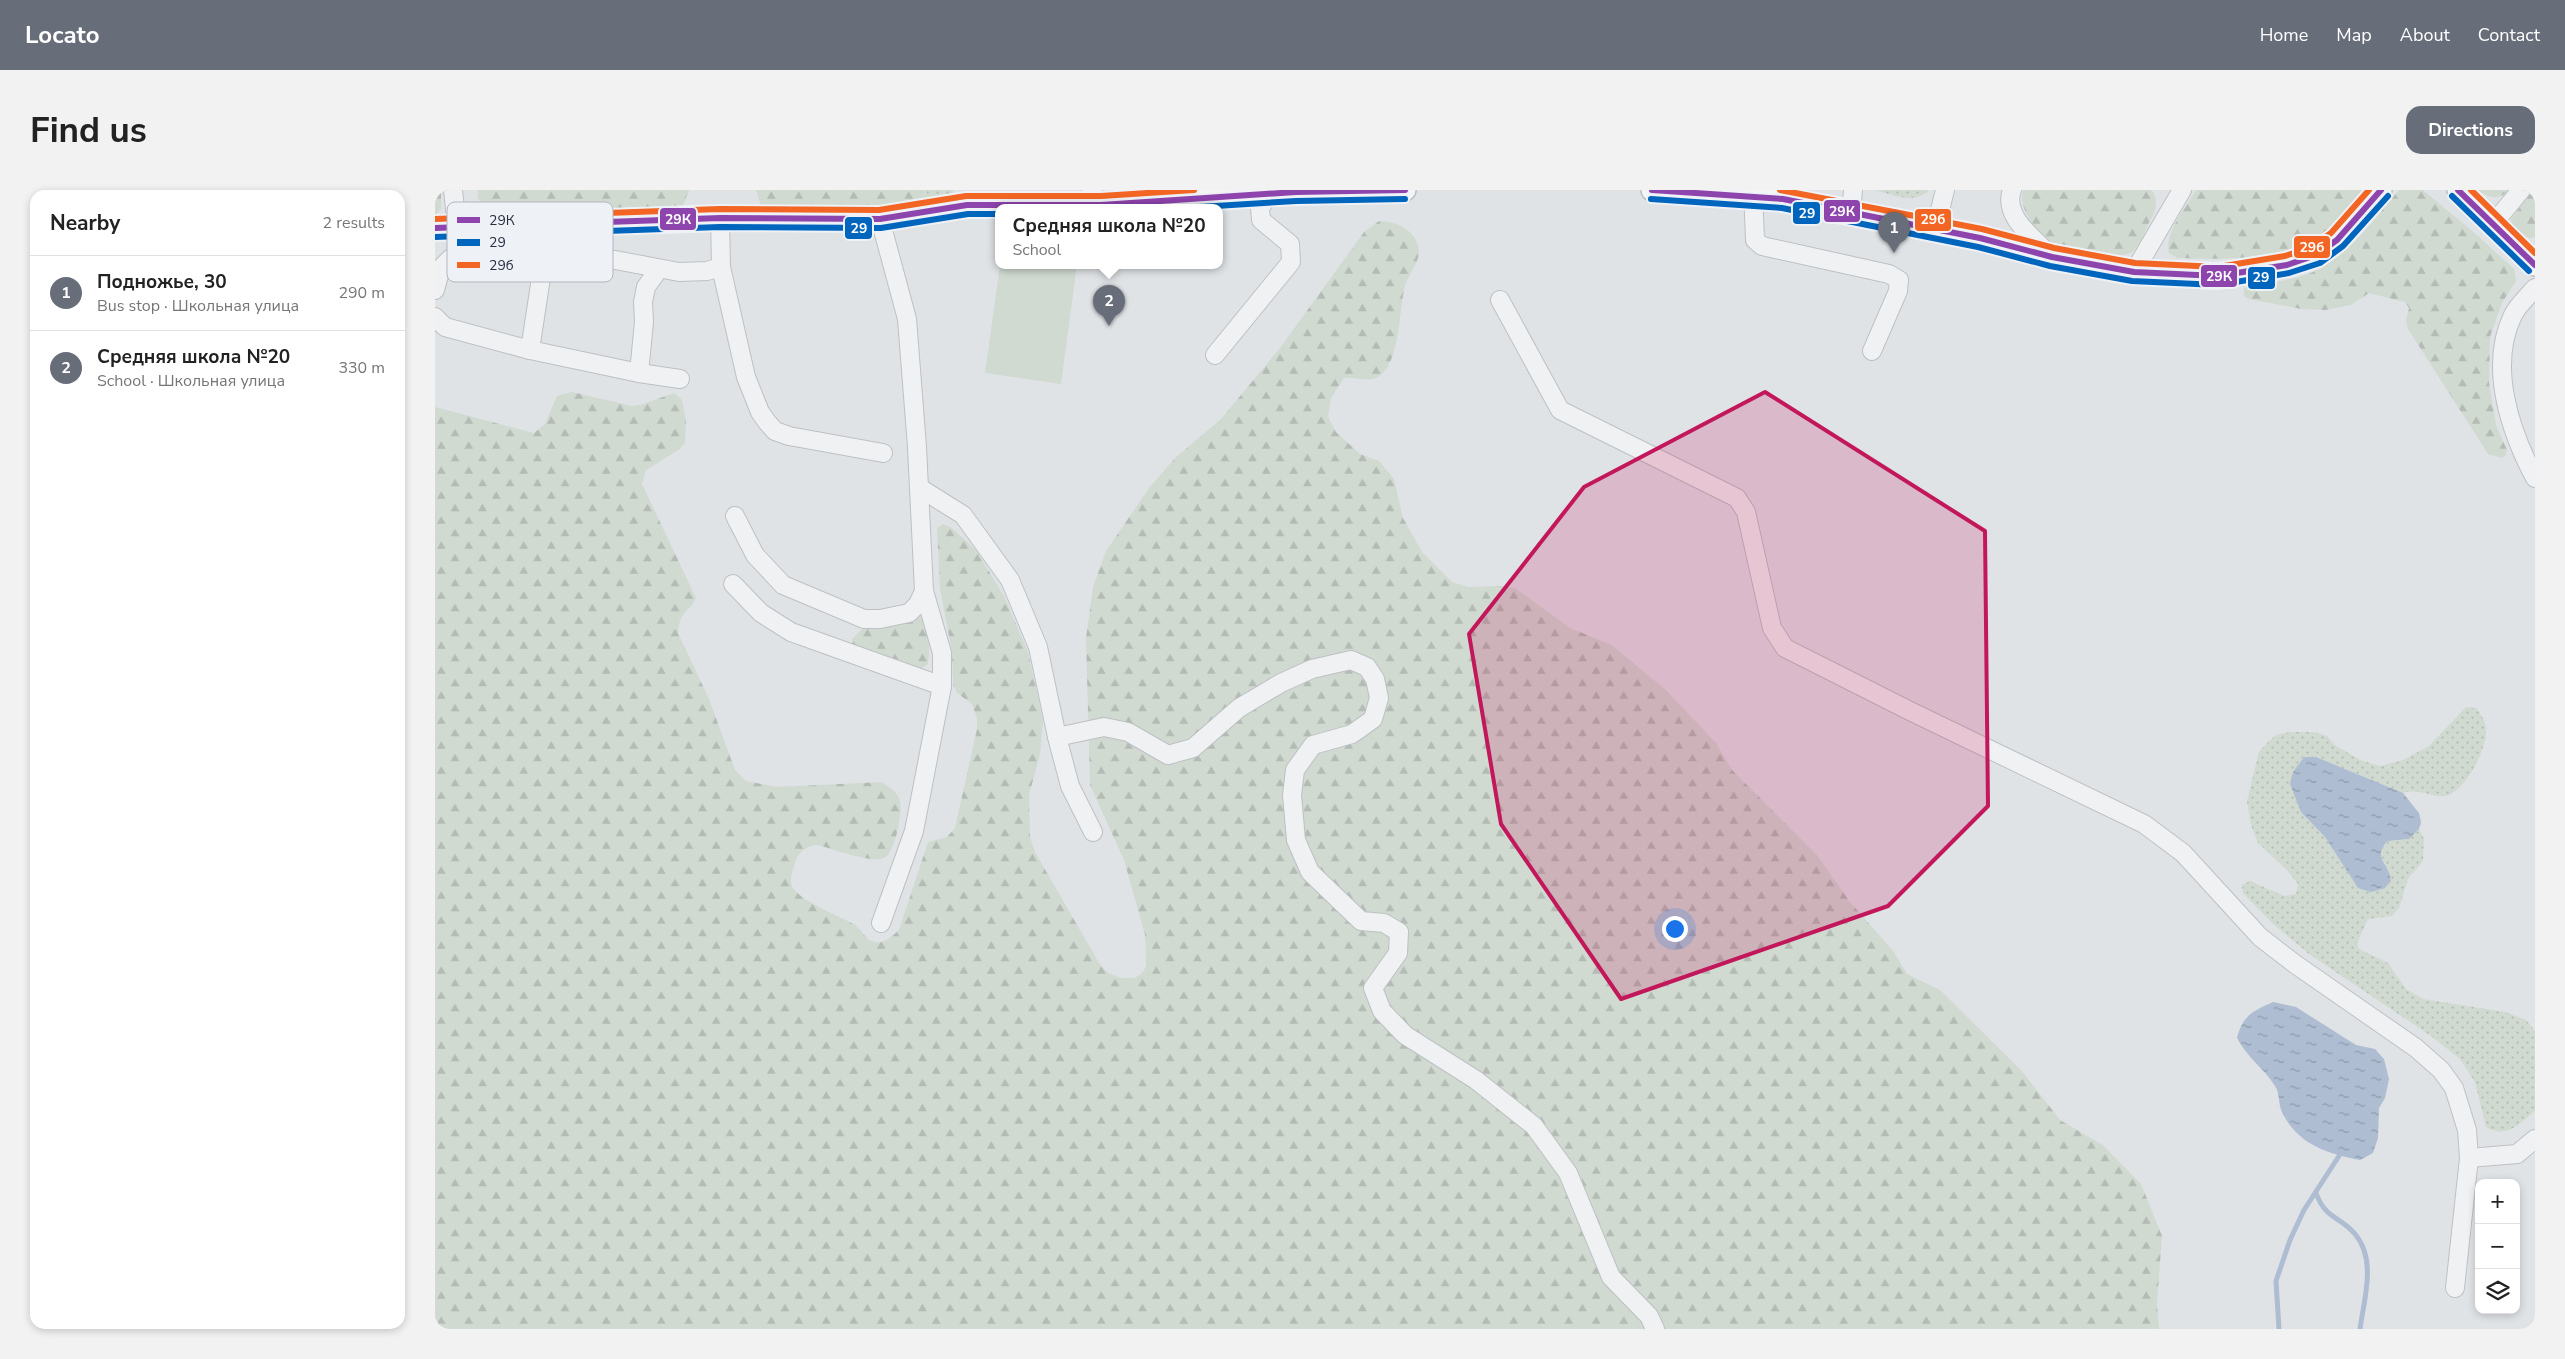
<!DOCTYPE html>
<html lang="en">
<head>
<meta charset="utf-8">
<style>
  :root { --surface:#fff; --page:#f2f2f2; --text:#222; --muted:#767676; --line:#e0e0e0; --accent:#686d7a }
  body { margin:0; font-family:"Nunito Sans",sans-serif; background:var(--page); color:var(--text) }
  .controls { position:absolute; right:15px; bottom:15px; display:grid; overflow:hidden; border-radius:10px; box-shadow:0 2px 8px #0003 }
  .controls button { width:45px; height:45px; display:grid; place-items:center; padding:0; border:0; border-bottom:1px solid var(--line); background:var(--surface); color:var(--text); font:25px sans-serif }
  .you { position:absolute; left:1239px; top:738px; width:18px; height:18px; margin:-12px; border:4px solid #fff; border-radius:50%; background:#1a73e8; box-shadow:0 0 0 8px #1a73e833 }
  .badge { display:grid; place-items:center; width:32px; height:32px; border-radius:50%; background:var(--accent); color:#fff; font-size:16px; font-weight:700 }
  .pin { position:absolute; translate:-50% -41px; filter:drop-shadow(0 1px 2px #0008) }
  .pin::after { content:''; position:absolute; top:26px; width:18px; height:15px; background:inherit; clip-path:polygon(0 0,100% 0,50% 100%) }
  .popup { position:absolute; left:560px; top:14px; width:228px; height:65px; box-sizing:border-box; display:grid; place-content:center; border-radius:10px; background:var(--surface); filter:drop-shadow(0 1px 4px #0005); font-size:16px; white-space:nowrap; color:var(--muted) }
  .popup b { font-size:19px; color:var(--text) }
  .popup::after { content:''; position:absolute; left:50%; top:100%; margin-left:-10px; border:10px solid transparent; border-top-color:var(--surface) }
  .list { margin:0; padding:0; list-style:none }
  h2 { display:flex; justify-content:space-between; align-items:center; height:65px; margin:0; padding:0 20px; font-size:21px }
  h2 small { font-size:16px; font-weight:400; color:var(--muted) }
  .list li { display:grid; grid-template-columns:32px 1fr auto; gap:15px; align-items:center; box-sizing:border-box; height:75px; padding:0 20px; border-top:1px solid var(--line) }
  .list b { display:block; font-size:19px; white-space:nowrap }
  .list p { margin:0; font-size:16px; white-space:nowrap; color:var(--muted) }
  .list em { font-size:16px; font-style:normal; color:var(--muted) }
  .icon { flex:none; width:28px; height:28px; fill:none; stroke:currentColor; stroke-width:2; stroke-linecap:round; stroke-linejoin:round }
  .map { position:relative; flex:none; width:2100px; height:1139px; overflow:hidden; border-radius:15px }
  header { display:flex; align-items:center; gap:30px; box-sizing:border-box; height:70px; padding:0 25px; background:var(--accent); color:#fff }
  header strong { font-size:24px }
  nav { display:flex; gap:28px; margin-inline-start:auto; font-size:18px }
  .intro { display:flex; align-items:center; justify-content:space-between; box-sizing:border-box; height:120px; padding:0 30px }
  h1 { margin:0; font-size:35px }
  .button { padding:12px 22px; border-radius:15px; background:var(--accent); color:#fff; font-size:18px; font-weight:700 }
  main { display:flex; gap:30px; padding:0 30px }
  aside { flex:1; background:var(--surface); border-radius:15px; box-shadow:0 2px 8px #0003 }
  .map>svg:first-child { display:block }
</style>
</head>
<body>
<header>
<strong>Locato</strong>
<nav><a>Home</a><a>Map</a><a>About</a><a>Contact</a></nav>
</header>
<div class="intro"><h1>Find us</h1><a class="button">Directions</a></div>
<main>
<aside>
<h2>Nearby<small>2 results</small></h2>
<ul class="list">
<li><span class="badge">1</span><div><b>Подножье, 30</b><p>Bus stop · Школьная улица</p></div><em>290 m</em></li>
<li><span class="badge">2</span><div><b>Средняя школа №20</b><p>School · Школьная улица</p></div><em>330 m</em></li>
</ul>
</aside>
<div class="map">
<svg width="2100" height="1139" viewBox="0 0 2100 1139">
  <defs>
    <pattern id="grass-dots" width="8" height="8" patternUnits="userSpaceOnUse" patternTransform="scale(1.25)"><rect width="8" height="8" fill="#d0dad1"/><path d="M2 2h.1M6 6h.1" fill="none" stroke="#b3bbb4" stroke-width="1.8" stroke-linecap="round"/></pattern>
    <pattern id="forest-firs" width="22" height="20" patternUnits="userSpaceOnUse" patternTransform="scale(1.25)"><rect width="22" height="20" fill="#d0dad1"/><path d="M5 1l3.5 6h-7zM16 11l3.5 6h-7z" fill="#b3bbb4"/></pattern>
    <pattern id="water-ripples" width="26" height="14" patternUnits="userSpaceOnUse" patternTransform="scale(1.25)"><rect width="26" height="14" fill="#aebdd2"/><path d="M2 4q2-2 4 0t4 0M15 11q2-2 4 0t4 0" fill="none" stroke="#8e9aac"/></pattern>
  </defs>
  <rect width="100%" height="100%" fill="#e0e3e6"/>
  <g fill="url(#grass-dots)">
    <polygon points="489,0 518,0 517,7 492,14 492,3"/>
    <path d="M 1440,0 L 1494,0 C 1480,15 1457,5 1440,0 Z"/>
    <path d="M 2031,517 L 2041,518 C 2047,525 2050,531 2051,539 C 2053,557 2030,603 2010,606 C 1996,608 1986,598 1968,603 L 1881,567 L 1869,567 L 1863,574 L 1866,622 L 1890,647 L 1923,697 L 1956,691 C 1955,673 1938,670 1952,651 L 1974,649 L 1984,639 L 1989,649 L 1988,671 L 1973,689 L 1964,718 L 1957,726 L 1933,729 L 1922,753 L 1924,759 L 1953,773 L 1971,799 L 1988,809 L 2070,822 L 2091,830 L 2100,841 L 2100,921 C 2084,934 2072,949 2051,937 L 2040,892 L 2025,869 L 1996,846 L 1874,764 L 1837,733 L 1808,703 L 1807,695 L 1815,691 L 1849,706 L 1861,704 L 1863,694 L 1851,679 L 1823,653 L 1816,635 L 1812,611 L 1824,562 L 1832,553 L 1841,545 L 1855,542 L 1879,542 L 1892,546 L 1900,555 L 1925,570 L 1945,576 L 1968,570 L 1994,556 Z"/>
  </g>
  <g fill="url(#forest-firs)">
    <polygon points="0,0 6,0 6,19 0,25"/>
    <polygon points="43,0 254,0 247,18 66,23 50,19 43,8"/>
    <polygon points="321,0 489,0 494,7 492,14 473,18 326,16"/>
    <path d="M 1588,0 L 1716,0 C 1724,8 1721,20 1716,29 C 1711,38 1706,55 1697,62 C 1684,71 1632,61 1618,53 C 1603,45 1582,18 1588,0 Z"/>
    <path d="M 1761,0 L 1932,0 C 1919,14 1906,30 1891,41 C 1848,71 1792,70 1742,68 L 1734,63 C 1729,42 1751,18 1761,0 Z"/>
    <path d="M 1964,0 L 1988,0 L 2042,45 L 2079,79 L 2081,91 L 2067,113 L 2055,147 L 2054,193 L 2061,235 L 2072,260 L 2071,265 L 2067,268 L 2053,264 L 1973,139 L 1971,130 L 1974,118 L 1970,112 L 1934,103 L 1916,115 L 1890,120 L 1866,119 L 1814,109 L 1809,106 L 1809,98 L 1813,96 C 1836,92 1866,90 1888,77 C 1919,58 1941,27 1964,0 Z"/>
    <path d="M 2043,0 L 2074,0 C 2065,10 2054,9 2043,0 Z"/>
    <path d="M 2098,0 L 2100,0 L 2100,47 C 2089,51 2084,41 2076,34 L 2076,29 Z"/>
    <path d="M 944,31 C 963,30 989,45 983,68 C 980,79 971,88 969,100 C 964,122 965,174 943,187 C 933,193 920,186 909,188 L 896,208 L 893,227 L 901,242 L 925,264 L 944,271 L 959,289 L 968,328 L 987,362 L 1017,392 L 1033,397 L 1066,396 L 1080,398 L 1135,438 L 1177,455 L 1231,500 L 1281,553 L 1297,580 L 1382,665 L 1415,712 L 1459,762 L 1472,784 L 1505,800 L 1586,880 L 1625,930 L 1668,955 L 1706,994 L 1727,1046 L 1722,1113 L 1724,1139 L 0,1139 L 0,217 L 99,243 L 110,234 L 122,206 L 137,202 L 197,216 L 205,215 L 239,203 L 247,210 L 251,230 L 250,253 L 245,259 L 211,280 L 207,294 L 261,408 C 255,423 245,418 243,443 L 274,509 L 300,580 L 311,591 L 342,597 L 447,592 C 454,597 463,602 465,611 C 468,622 460,663 449,668 C 437,674 396,658 382,655 C 370,657 364,661 360,673 C 358,680 354,689 357,696 C 364,711 405,726 420,735 C 427,740 430,750 440,752 C 450,754 457,746 464,740 L 493,652 L 512,647 L 520,638 L 542,539 L 542,528 L 537,514 L 522,503 L 518,495 L 517,462 L 505,399 L 502,338 L 508,334 L 517,338 L 541,360 L 569,406 L 593,462 L 608,530 L 605,564 L 594,605 L 595,647 L 600,662 L 664,773 L 673,783 L 687,788 L 699,788 L 706,784 L 711,777 L 711,765 L 710,745 L 689,670 L 655,595 L 651,448 L 658,397 L 671,361 L 714,298 L 740,268 L 786,229 L 845,158 L 929,42 Z"/>
    <path d="M 486,426 C 495,439 495,460 493,474 L 487,478 L 480,479 L 417,457 L 417,449 L 428,438 L 445,438 L 475,431 Z"/>
  </g>
  <polygon fill="#d0dad1" points="565,75 642,75 626,194 550,183"/>
  <g fill="url(#water-ripples)">
    <path d="M 1869,567 L 1881,567 L 1968,603 L 1984,623 L 1986,632 L 1984,639 L 1974,649 L 1952,651 C 1937,670 1955,673 1956,691 L 1950,698 L 1936,702 L 1923,698 L 1890,647 L 1866,622 L 1855,594 L 1858,582 Z"/>
    <path d="M 1838,812 L 1861,817 L 1921,855 L 1940,859 L 1949,869 L 1954,889 L 1950,908 L 1944,918 L 1943,948 L 1938,963 L 1925,970 C 1893,964 1862,954 1847,922 C 1843,914 1845,903 1840,896 C 1829,878 1813,869 1802,848 C 1808,825 1818,821 1838,812 Z"/>
  </g>
  <g fill="none" stroke-linecap="round" stroke-linejoin="round">
    <g stroke="#aebdd2" stroke-width="5">
      <path d="M 1881,1003 C 1891,1030 1904,1025 1920,1044 C 1942,1070 1929,1109 1925,1139"/>
      <polyline points="1844,1139 1841,1091 1855,1050 1869,1020 1904,966"/>
    </g>
    <g stroke="#bdc0c4" stroke-width="20">
      <g id="minor">
        <polyline points="18,0 22,37"/>
        <polyline points="656,0 666,15"/>
        <polyline points="1318,0 1320,50 1327,56 1454,84 1464,90 1463,101 1437,161"/>
        <path d="M 1577,0 C 1567,27 1601,50 1617,67"/>
        <polyline points="1416,23 1418,0"/>
        <polyline points="285,28 286,77 311,187 325,222 332,232 340,241 354,246 448,263"/>
        <polyline points="445,29 472,129 482,257 489,401 507,463 507,496 479,641 446,733"/>
        <polyline points="2058,34 2086,0"/>
        <polyline points="1500,40 1510,0"/>
        <polyline points="1699,82 1747,0"/>
        <path d="M 2100,98 C 2093,106 2083,115 2078,125 C 2053,176 2075,241 2100,288"/>
        <polyline points="0,100 6,78 16,68 141,66 164,67 244,82 272,81 286,77"/>
        <polyline points="1065,110 1125,220 1302,308 1311,322 1337,438 1350,458 1477,522 1709,634 1748,663 1825,747 1860,774 1981,858 2006,880 2019,898 2032,940 2034,968 2020,1098"/>
        <polyline points="0,127 10,137 95,160 204,183 245,189"/>
        <polyline points="95,160 109,68"/>
        <polyline points="780,165 856,72 855,54 826,30 825,18 834,4"/>
        <polyline points="204,183 209,132 208,112 211,97 224,79"/>
        <polyline points="485,298 528,325 575,390 603,457 622,547 635,596 658,642"/>
        <polyline points="300,326 320,365 348,395 429,429 445,429 474,423 483,414 489,401"/>
        <polyline points="298,394 326,423 356,442 507,496"/>
        <polyline points="622,547 669,537 693,542 733,565 758,558 804,518 846,493 877,479 916,470 932,477 940,489 944,508 938,529 917,544 878,555 860,580 857,605 861,650 875,682 926,731 949,733 964,742 963,763 938,798 947,821 970,845 1041,890 1099,936 1133,983 1176,1087 1214,1126 1220,1139"/>
        <polyline points="2034,968 2082,964 2100,949"/>
      </g>
    </g>
    <g stroke="#bcbfc4" stroke-width="24">
      <g id="major">
        <polyline points="1217,0 1348,9 1545,48 1617,67 1699,82 1783,86 1852,75 1881,65 1902,50 1946,0"/>
        <polyline points="2023,0 2100,75"/>
        <polyline points="0,38 285,28 445,29 532,15 666,15 861,2 970,0"/>
      </g>
    </g>
    <use href="#minor" stroke="#f0f1f2" stroke-width="18"/>
    <use href="#major" stroke="#f4f5f6" stroke-width="21"/>
    <g stroke="#eef1f6" stroke-width="10">
      <g id="bus-1">
        <polyline points="1217,0 1348,9 1545,48 1617,67 1699,82 1783,86 1852,75 1881,65 1902,50 1946,0"/>
        <polyline points="2023,0 2100,75"/>
        <polyline points="0,38 285,28 445,29 532,15 666,15 861,2 970,0"/>
      </g>
    </g>
    <g stroke="#eef1f6" stroke-width="10">
      <g id="bus-2">
        <polyline points="2017,6 2094,81"/>
        <polyline points="1216,9 1347,18 1543,57 1615,76 1697,91 1783,95 1854,83 1885,73 1908,56 1953,6"/>
        <polyline points="764,17 861,11 970,9"/>
        <polyline points="0,47 285,37 446,38 533,24 564,24"/>
      </g>
    </g>
    <g stroke="#eef1f6" stroke-width="10">
      <g id="bus-3">
        <polyline points="1345,0 1547,39 1619,58 1700,73 1783,77 1850,66 1877,57 1896,43 1934,0"/>
        <polyline points="2036,0 2100,63"/>
        <polyline points="0,29 285,19 444,20 531,6 666,6 759,0"/>
      </g>
    </g>
    <use href="#bus-1" stroke="#8e44ad" stroke-width="6"/>
    <use href="#bus-2" stroke="#0065bd" stroke-width="6"/>
    <use href="#bus-3" stroke="#f26522" stroke-width="6"/>
  </g>
  <path fill="#c2185b" fill-opacity="0.2" stroke="#c2185b" stroke-width="4" stroke-linejoin="round" d="M 1330,202 L 1550,341 L 1553,616 L 1453,716 L 1186,809 L 1066,634 L 1034,444 L 1149,297 Z"/>
  <rect x="12" y="12" width="166" height="80" rx="8" fill="#eef1f6" stroke="#b2b6bf" stroke-width="1"/>
  <rect x="22" y="27" width="23" height="6" fill="#8e44ad"/>
  <rect x="22" y="49" width="23" height="7" fill="#0065bd"/>
  <rect x="22" y="72" width="23" height="6" fill="#f26522"/>
  <g font-size="14" fill="#272e40">
    <text x="54" y="35">29К</text>
    <text x="54" y="57">29</text>
    <text x="54" y="80">29б</text>
  </g>
  <g stroke="#eef1f6" stroke-width="2">
    <rect x="1388" y="9" width="38" height="24" rx="5" fill="#8e44ad"/>
    <rect x="1357" y="11" width="29" height="24" rx="5" fill="#0065bd"/>
    <rect x="224" y="17" width="38" height="24" rx="5" fill="#8e44ad"/>
    <rect x="1479" y="18" width="38" height="24" rx="5" fill="#f26522"/>
    <rect x="409" y="26" width="29" height="24" rx="5" fill="#0065bd"/>
    <rect x="1858" y="45" width="38" height="24" rx="5" fill="#f26522"/>
    <rect x="1765" y="74" width="38" height="24" rx="5" fill="#8e44ad"/>
    <rect x="1812" y="76" width="29" height="24" rx="5" fill="#0065bd"/>
  </g>
  <g font-size="14" text-anchor="middle" font-weight="bold" fill="#fff">
    <text x="1407" y="26">29К</text>
    <text x="1372" y="28">29</text>
    <text x="243" y="34">29К</text>
    <text x="1498" y="34">29б</text>
    <text x="424" y="43">29</text>
    <text x="1877" y="62">29б</text>
    <text x="1784" y="91">29К</text>
    <text x="1826" y="92">29</text>
  </g>
</svg>
<div class="controls">
<button>+</button>
<button>−</button>
<button><svg class="icon" aria-label="layers" viewBox="0 0 24 24"><path d="M12 4l9 5-9 5-9-5zM3 14l9 5 9-5"/></svg></button>
</div>
<div class="you"></div>
<div class="pin badge" style="left:1459px;top:63px">1</div>
<div class="pin badge" style="left:674px;top:136px">2</div>
<div class="popup"><b>Средняя школа №20</b>School</div>
</div>
</main>
</body>
</html>
